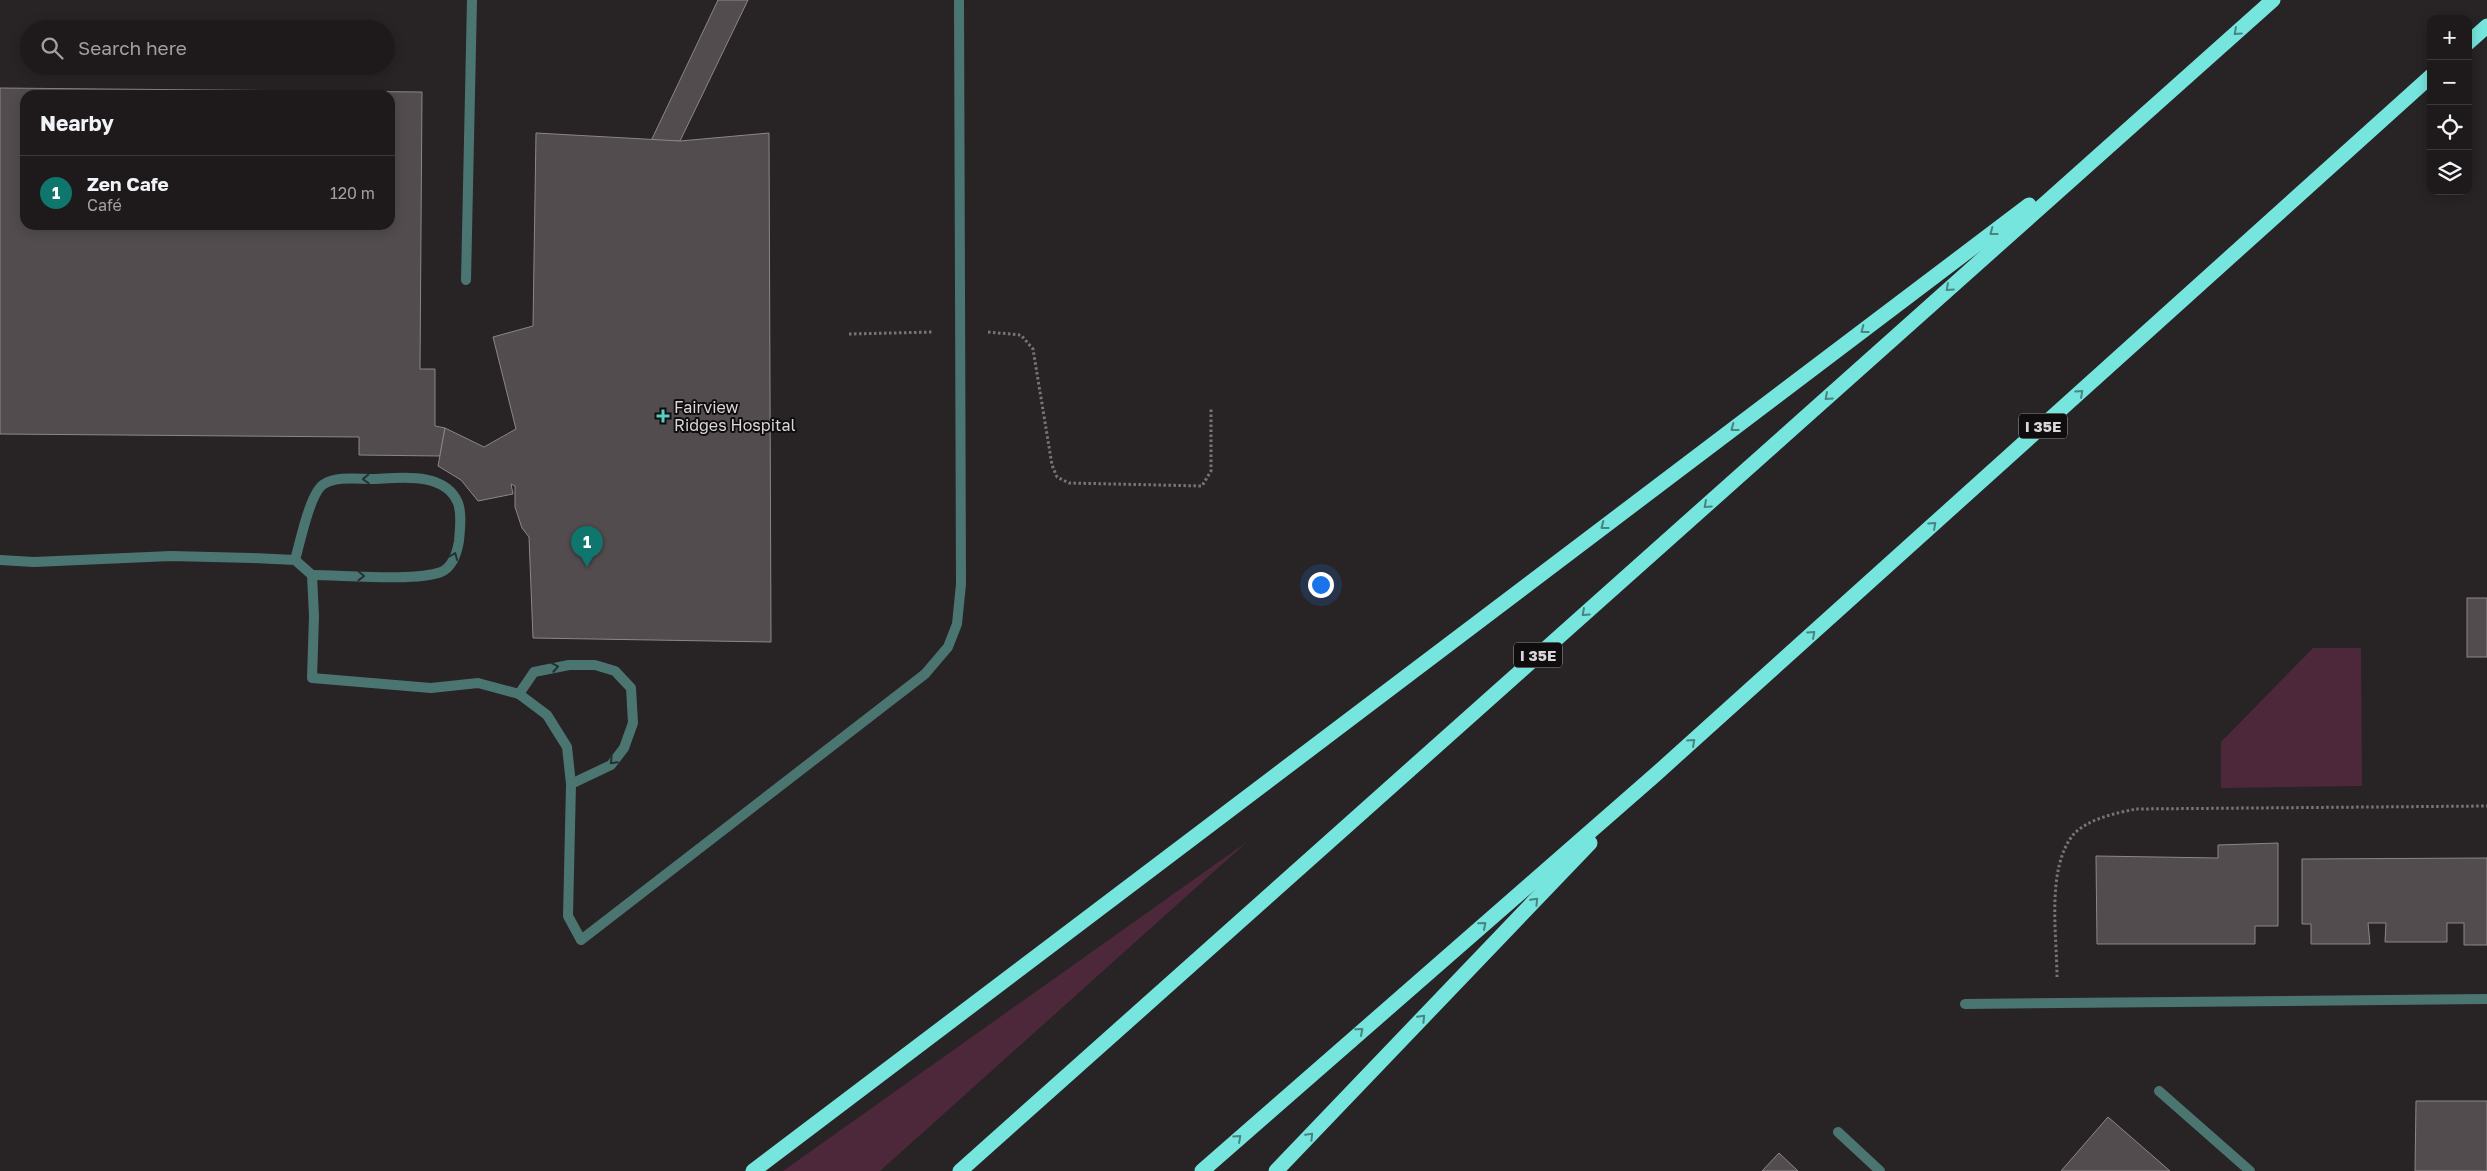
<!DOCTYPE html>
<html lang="en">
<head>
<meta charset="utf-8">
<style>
  :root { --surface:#1e1a1c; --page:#2b2729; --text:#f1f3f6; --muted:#a1a1a3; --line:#3c383b; --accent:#0f766e }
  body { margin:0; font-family:"Golos Text",sans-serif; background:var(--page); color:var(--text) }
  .controls { position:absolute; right:15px; top:15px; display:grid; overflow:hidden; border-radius:10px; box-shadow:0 2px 12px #0003 }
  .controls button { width:45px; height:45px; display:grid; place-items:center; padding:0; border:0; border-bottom:1px solid var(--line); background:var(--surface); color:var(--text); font:25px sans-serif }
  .you { position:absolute; left:1320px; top:584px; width:18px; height:18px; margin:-12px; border:4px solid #fff; border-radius:50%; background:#1a73e8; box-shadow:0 0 0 8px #1a73e833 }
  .badge { display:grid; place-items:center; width:32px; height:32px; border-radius:50%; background:var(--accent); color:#fff; font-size:16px; font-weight:700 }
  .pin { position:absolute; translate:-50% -41px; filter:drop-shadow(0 1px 2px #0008) }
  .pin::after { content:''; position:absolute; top:26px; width:18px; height:15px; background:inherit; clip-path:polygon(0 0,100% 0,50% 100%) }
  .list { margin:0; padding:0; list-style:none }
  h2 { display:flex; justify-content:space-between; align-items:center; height:65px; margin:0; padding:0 20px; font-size:21px }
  h2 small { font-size:16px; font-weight:400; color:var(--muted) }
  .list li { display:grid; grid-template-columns:32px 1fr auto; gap:15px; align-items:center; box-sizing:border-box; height:75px; padding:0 20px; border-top:1px solid var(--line) }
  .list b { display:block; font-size:19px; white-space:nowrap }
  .list p { margin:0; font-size:16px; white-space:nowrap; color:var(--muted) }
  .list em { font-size:16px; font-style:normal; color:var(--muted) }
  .icon { flex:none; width:28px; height:28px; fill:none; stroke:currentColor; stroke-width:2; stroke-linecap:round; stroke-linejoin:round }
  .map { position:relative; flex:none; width:2487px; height:1171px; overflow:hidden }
  .search { position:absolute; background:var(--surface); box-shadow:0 2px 12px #0003; left:20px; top:20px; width:375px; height:55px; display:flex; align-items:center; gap:12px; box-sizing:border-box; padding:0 18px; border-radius:28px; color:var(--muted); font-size:19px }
  .panel { position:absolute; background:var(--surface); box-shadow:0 2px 12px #0003; left:20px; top:90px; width:375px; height:140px; border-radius:15px }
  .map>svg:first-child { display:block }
</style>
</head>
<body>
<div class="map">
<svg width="2487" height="1171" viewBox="0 0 2487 1171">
  <rect width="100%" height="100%" fill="#282325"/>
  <g fill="#4d283b">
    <polygon points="2313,648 2361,648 2362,786 2221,788 2221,742"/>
    <polygon points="1248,841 880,1171 783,1171"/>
  </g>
  <g fill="#524c4f" stroke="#8c8689" fill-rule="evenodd">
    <polygon points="718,0 748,0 680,141 651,141"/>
    <path d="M 0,88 L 422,92 L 420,369 L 435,369 L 435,426 L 445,428 L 440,456 L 359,455 L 359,437 L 0,434 ZM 25,95 L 390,95 L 390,225 L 25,225 Z"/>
    <polygon points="536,133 680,141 769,133 771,642 533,638 529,537 522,528 515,507 515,486 511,484 513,494 478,501 461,480 438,466 445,428 484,447 516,429 493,337 533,326"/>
    <rect x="2467" y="598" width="20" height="59"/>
    <polygon points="2278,843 2278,926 2255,926 2255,944 2097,944 2096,856 2218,858 2218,845"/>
    <polygon points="2487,858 2487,945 2464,945 2464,923 2447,923 2447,942 2385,942 2386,923 2368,923 2370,944 2311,944 2311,924 2302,924 2302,859"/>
    <polygon points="2416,1101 2487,1101 2487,1171 2415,1171"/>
    <polygon points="2108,1117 2170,1171 2061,1171"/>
    <polygon points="1779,1153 1798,1171 1762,1171"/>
  </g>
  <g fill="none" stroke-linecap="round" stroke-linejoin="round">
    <g stroke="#787476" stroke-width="3" stroke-dasharray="2.5 2.5" stroke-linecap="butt">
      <polyline points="988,332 1021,335 1033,349 1052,465 1057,477 1069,483 1202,486 1211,471 1211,408"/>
      <polyline points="849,334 934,332"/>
      <path d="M 2057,977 C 2057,936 2046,869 2073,835 C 2087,819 2116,813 2136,809 L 2487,806"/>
    </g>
    <g stroke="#4b7571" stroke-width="10">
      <polyline points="466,280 472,0"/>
      <polyline points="0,560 34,562 171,556 252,558 295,560 312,575 314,616 312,678 431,688 478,683 519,694 547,715 567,747 571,784 568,916 581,940 925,674 948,647 957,624 961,584 959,0"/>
      <path d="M 295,560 C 300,543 310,492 324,484 C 337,476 358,479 373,479 C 400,478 445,471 458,503 C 462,514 460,529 459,541 C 457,553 453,567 441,572 C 414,582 343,575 312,575"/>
      <polyline points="519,694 534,672 569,665 595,665 615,671 631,688 633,723 624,748 611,765 571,784"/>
      <polyline points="1965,1004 2487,999"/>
      <polyline points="2159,1091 2250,1171"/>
      <polyline points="1838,1132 1880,1171"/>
    </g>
    <g stroke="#76e5dd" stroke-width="15">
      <polyline points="2468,43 2487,26"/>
      <polyline points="753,1171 2029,205"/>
      <polyline points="960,1171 2273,0"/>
      <polyline points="1202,1171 1655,775 2431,76"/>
      <polyline points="1276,1171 1590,843"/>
    </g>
  </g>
  <defs><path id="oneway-chevron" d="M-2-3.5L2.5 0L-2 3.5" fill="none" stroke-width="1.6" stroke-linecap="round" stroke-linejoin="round" transform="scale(1.25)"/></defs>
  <g stroke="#488480">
    <use href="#oneway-chevron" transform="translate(2237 32) rotate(138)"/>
    <use href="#oneway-chevron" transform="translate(1993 232) rotate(143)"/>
    <use href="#oneway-chevron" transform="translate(1949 288) rotate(138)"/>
    <use href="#oneway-chevron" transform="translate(1864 330) rotate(143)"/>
    <use href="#oneway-chevron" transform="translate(2080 393) rotate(-42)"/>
    <use href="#oneway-chevron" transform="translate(1828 397) rotate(138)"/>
    <use href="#oneway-chevron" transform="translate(1734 428) rotate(143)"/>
    <use href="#oneway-chevron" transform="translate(1707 505) rotate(138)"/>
    <use href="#oneway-chevron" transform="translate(1933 525) rotate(-42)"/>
    <use href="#oneway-chevron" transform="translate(1604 526) rotate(143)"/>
    <use href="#oneway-chevron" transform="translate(1585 613) rotate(138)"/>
    <use href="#oneway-chevron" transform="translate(1812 634) rotate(-42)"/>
    <use href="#oneway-chevron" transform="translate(1692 742) rotate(-42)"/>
    <use href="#oneway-chevron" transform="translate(1535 901) rotate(-46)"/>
    <use href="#oneway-chevron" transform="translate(1483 925) rotate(-41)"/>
    <use href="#oneway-chevron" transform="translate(1422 1018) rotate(-46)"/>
    <use href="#oneway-chevron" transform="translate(1360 1031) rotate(-41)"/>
    <use href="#oneway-chevron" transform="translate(1310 1136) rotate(-46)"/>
    <use href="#oneway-chevron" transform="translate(1238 1138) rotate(-42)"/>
  </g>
  <g stroke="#243131">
    <use href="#oneway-chevron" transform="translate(366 479) rotate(178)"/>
    <use href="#oneway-chevron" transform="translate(454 556) rotate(-67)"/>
    <use href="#oneway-chevron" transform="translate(361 576) rotate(1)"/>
    <use href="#oneway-chevron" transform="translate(555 667) rotate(-11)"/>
    <use href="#oneway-chevron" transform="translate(613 761) rotate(135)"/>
  </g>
  <path fill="#55cec6" stroke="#0f0d0e" stroke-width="2" d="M660.5 408.5h5v5h5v5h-5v5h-5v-5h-5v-5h5z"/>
  <g text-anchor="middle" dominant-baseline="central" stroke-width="4" stroke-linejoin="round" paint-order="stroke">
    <g fill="#0f0d0e" stroke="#9e9a9c" stroke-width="1">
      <rect x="2019" y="413.5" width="48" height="25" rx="4"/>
      <rect x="1514" y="642.5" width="48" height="25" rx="4"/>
    </g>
    <g font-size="15" font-weight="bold" fill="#dbd7d9">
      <text x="2043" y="426">I 35E</text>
      <text x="1538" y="655">I 35E</text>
    </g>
    <g font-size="16" fill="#dbd7d9" stroke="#0f0d0e" text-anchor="start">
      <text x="674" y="407">Fairview<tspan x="674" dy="18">Ridges Hospital</tspan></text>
    </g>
  </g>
</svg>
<div class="controls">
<button>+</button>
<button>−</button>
<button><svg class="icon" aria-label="locate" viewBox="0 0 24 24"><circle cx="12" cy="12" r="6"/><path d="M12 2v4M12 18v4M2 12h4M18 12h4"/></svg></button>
<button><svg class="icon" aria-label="layers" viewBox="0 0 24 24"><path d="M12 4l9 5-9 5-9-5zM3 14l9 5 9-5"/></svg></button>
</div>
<div class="you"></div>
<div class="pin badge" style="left:587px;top:567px">1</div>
<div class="search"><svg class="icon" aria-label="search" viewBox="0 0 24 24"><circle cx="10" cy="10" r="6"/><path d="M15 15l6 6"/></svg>Search here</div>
<section class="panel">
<h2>Nearby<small></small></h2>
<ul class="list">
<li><span class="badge">1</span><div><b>Zen Cafe</b><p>Café</p></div><em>120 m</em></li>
</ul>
</section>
</div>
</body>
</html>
